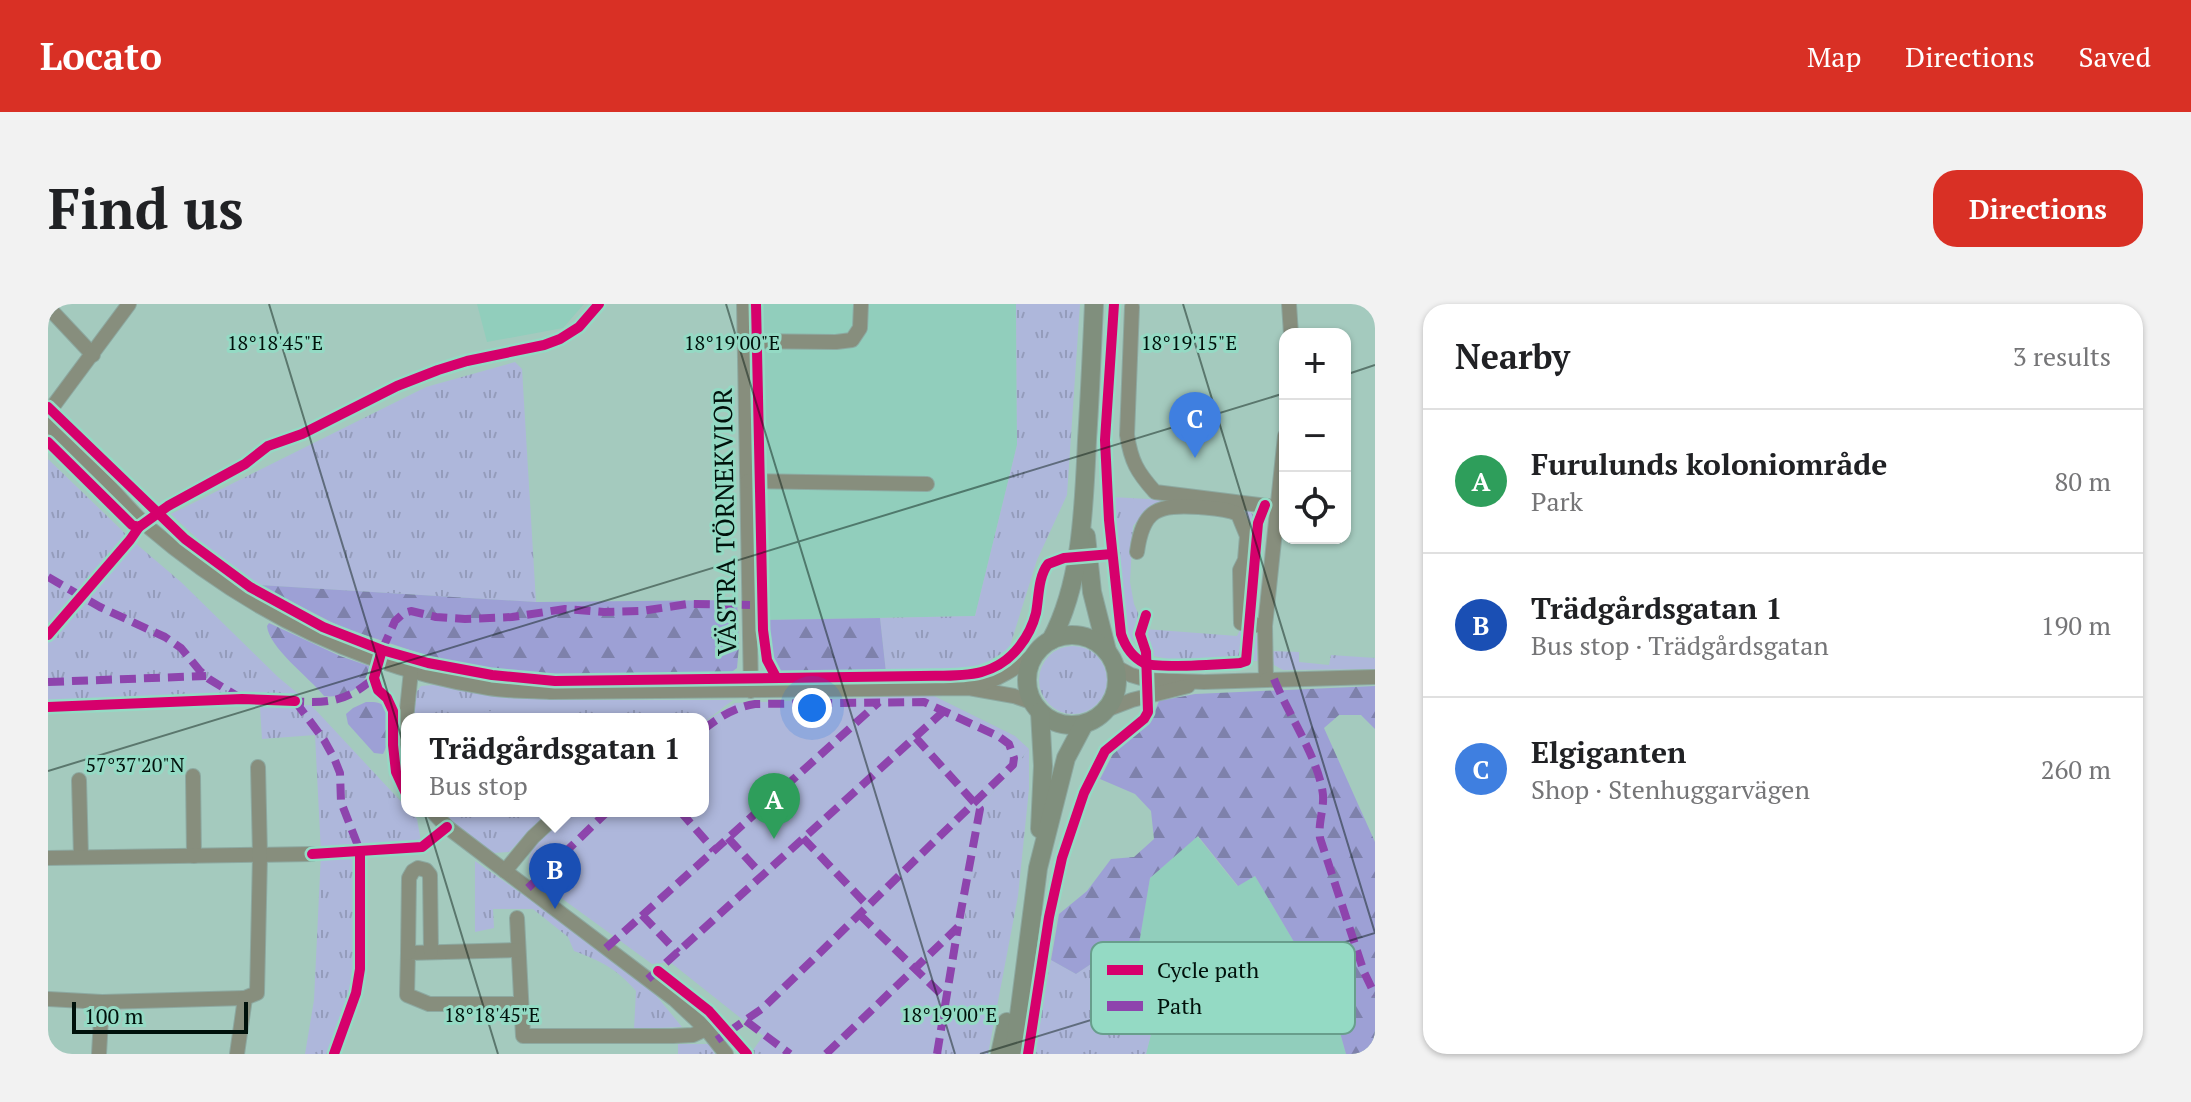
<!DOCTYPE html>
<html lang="en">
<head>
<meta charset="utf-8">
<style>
  :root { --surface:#fff; --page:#f2f2f2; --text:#202124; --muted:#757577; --line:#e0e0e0; --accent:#d93025 }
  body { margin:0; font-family:"PT Serif",serif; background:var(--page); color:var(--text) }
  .controls { position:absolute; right:24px; top:24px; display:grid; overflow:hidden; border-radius:16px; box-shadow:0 2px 6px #0004 }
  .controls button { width:72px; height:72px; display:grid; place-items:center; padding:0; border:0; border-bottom:2px solid var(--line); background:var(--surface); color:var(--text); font:40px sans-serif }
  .scale { position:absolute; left:24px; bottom:20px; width:176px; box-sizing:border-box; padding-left:8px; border:4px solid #00110b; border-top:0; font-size:22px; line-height:28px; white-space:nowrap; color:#00110b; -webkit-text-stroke:6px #94dac4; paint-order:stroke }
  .you { position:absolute; left:764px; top:404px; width:28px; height:28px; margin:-20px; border:6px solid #fff; border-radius:50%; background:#1a73e8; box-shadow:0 0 0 12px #1a73e833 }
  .badge { display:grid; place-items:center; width:52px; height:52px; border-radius:50%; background:var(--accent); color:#fff; font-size:26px; font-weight:700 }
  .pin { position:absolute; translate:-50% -66px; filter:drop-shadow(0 2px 4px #0008) }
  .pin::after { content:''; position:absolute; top:42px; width:28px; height:24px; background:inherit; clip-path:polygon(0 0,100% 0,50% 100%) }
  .popup { position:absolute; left:353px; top:409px; width:308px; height:104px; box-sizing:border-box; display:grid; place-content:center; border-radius:16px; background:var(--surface); filter:drop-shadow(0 2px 6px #0005); font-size:26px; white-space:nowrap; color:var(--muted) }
  .popup b { font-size:30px; color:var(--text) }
  .popup::after { content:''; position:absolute; left:50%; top:100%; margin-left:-16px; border:16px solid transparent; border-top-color:var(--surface) }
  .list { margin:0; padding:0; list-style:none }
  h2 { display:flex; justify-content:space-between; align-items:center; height:104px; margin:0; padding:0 32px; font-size:34px }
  h2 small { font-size:26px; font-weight:400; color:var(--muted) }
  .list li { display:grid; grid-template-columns:52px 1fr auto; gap:24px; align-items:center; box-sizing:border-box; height:144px; padding:0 32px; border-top:2px solid var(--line) }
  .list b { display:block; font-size:30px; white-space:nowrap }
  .list p { margin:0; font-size:26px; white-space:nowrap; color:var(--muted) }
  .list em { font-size:26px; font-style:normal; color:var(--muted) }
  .icon { flex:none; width:44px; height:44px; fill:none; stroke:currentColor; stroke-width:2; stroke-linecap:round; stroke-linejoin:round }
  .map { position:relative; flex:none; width:1327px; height:750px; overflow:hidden; border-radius:24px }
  header { display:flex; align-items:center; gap:48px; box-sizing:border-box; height:112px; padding:0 40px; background:var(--accent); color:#fff }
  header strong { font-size:38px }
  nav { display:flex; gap:44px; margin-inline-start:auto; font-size:28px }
  .intro { display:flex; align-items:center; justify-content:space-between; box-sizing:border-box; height:192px; padding:0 48px }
  h1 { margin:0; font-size:56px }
  .button { padding:20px 36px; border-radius:24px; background:var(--accent); color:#fff; font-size:28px; font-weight:700 }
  main { display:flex; gap:48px; padding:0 48px }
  aside { flex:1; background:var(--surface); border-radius:24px; box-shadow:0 2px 6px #0004 }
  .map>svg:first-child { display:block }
</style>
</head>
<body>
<header>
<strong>Locato</strong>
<nav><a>Map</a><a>Directions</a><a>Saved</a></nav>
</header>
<div class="intro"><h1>Find us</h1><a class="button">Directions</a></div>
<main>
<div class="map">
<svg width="1327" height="750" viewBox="0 0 1327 750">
  <defs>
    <pattern id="grass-tufts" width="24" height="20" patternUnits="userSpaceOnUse" patternTransform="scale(2)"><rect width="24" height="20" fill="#aeb7db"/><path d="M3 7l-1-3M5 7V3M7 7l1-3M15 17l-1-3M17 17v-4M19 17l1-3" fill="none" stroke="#949cbb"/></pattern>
    <pattern id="forest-firs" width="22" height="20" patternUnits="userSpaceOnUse" patternTransform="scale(2)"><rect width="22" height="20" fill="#9da0d5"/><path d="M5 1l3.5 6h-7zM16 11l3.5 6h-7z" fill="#7e81ab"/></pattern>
  </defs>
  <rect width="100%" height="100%" fill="#a4cabe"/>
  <g fill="#91cebc">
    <polygon points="429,0 536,0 515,24 439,38"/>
    <polygon points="702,0 968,0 969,141 927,312 710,316"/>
    <polygon points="1149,532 1189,582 1207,572 1249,643 1258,701 1291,725 1298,750 1098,750 1110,703 1082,692 1102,574"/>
  </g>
  <g fill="url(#grass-tufts)">
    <polygon points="968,0 1032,0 1019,191 989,256 961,345 931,363 838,369 832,314 927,312 969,141"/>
    <polygon points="467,58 474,65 488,298 211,281 155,240 123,210 378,83"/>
    <polygon points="0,155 86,238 133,278 230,373 254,393 0,399"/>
    <path d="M 1064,193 L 1190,200 C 1204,208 1212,214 1216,230 L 1209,302 L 1206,308 L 1199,309 L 1195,209 L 1146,201 L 1109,199 L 1096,209 L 1085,222 L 1082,278 L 1086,300 L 1097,325 L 1189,332 L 1192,326 L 1205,327 L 1209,332 L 1209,357 L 1125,356 L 1106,352 L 1079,332 L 1066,230 Z"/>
    <circle cx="1025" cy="376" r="34"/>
    <polygon points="1223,347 1251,348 1251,358 1281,361 1283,351 1327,354 1327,365 1235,366 1226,361"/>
    <polygon points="385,381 457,394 520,396 685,396 655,419 655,415 365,415 367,390 373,382"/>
    <polygon points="263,401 359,504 359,507 362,507 369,515 374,543 312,547 312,665 308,689 286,750 257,750 266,696 273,549 267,431 214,435 212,403"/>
    <polygon points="981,445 981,485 970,592 940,750 892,750 937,498"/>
    <polygon points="390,507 501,507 461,548 445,549"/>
    <path d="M 525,507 L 552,507 L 483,572 C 471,543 506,523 525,507 Z"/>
    <path d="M 427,557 L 593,673 L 634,723 L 586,725 L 588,687 C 569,665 553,657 526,647 L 520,633 L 485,605 L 445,605 L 446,624 L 427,628 Z"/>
    <polygon points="1091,640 1082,691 1110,703 1098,750 986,750 1003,656 1028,670 1058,650"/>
    <polygon points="715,732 738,750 704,750 703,749"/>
    <polygon points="630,740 661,740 667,750 630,750"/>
  </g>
  <g fill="url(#forest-firs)">
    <polygon points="211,281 488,298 689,296 691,342 689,364 681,370 515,373 445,367 380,352 293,323"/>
    <polygon points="832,314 838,369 718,370 712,356 710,316"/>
    <path d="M 221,319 L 292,352 L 321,362 C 320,383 295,395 276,392 C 261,373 221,344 219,322 Z"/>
    <polygon points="1327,382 1327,425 1313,411 1291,411 1276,424 1327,538 1327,750 1298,750 1291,725 1258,701 1249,643 1207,572 1190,582 1150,532 1102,574 1091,640 1058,650 1028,670 1003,656 1011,610 1039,587 1063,555 1086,553 1106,535 1103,507 1087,490 1052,475 1067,446 1092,426 1106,409 1111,397 1147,390"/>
    <path d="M 318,398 C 339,397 341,404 340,423 C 340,433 340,441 335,450 L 326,449 L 300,420 L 298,410 L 305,404 Z"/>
  </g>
  <g fill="#aeb7db">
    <polygon points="884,391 967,432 981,445 937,498 892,750 738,750 622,658 604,660 483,572 552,507 655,507 655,419 687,399"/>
    <polygon points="502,404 503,415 387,415 386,410"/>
  </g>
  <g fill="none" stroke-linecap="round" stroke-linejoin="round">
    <g stroke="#8da9a1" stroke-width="16">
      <g id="minor">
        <polyline points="696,0 703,387"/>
        <polyline points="1241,0 1243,30"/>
        <polyline points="0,3 45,51"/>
        <path d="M 1084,3 L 1079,131 C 1083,157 1089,168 1107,188 L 1228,203"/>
        <polyline points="697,37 788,38 804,36 812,24 813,0"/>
        <polyline points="0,109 81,0"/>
        <path d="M 0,121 C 19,139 38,158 56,177 C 70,191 83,208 98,221 C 198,307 310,363 441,384 C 461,387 482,387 502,388 L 921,384 L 966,392 L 986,399"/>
        <polyline points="700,177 879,180"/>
        <path d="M 1089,248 C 1095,204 1110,201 1151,203 C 1164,204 1178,204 1190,210 L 1199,232 L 1197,256 L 1192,266 L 1193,319 L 1217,322"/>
        <polyline points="1068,363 1083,371 1100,376 1156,378 1218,376 1217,322 1237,132"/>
        <polyline points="1218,376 1327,373"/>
        <path d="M 925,383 C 950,376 968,364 988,349"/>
        <polyline points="1058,406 1084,396 1140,382"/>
        <polyline points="359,457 357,425 363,367"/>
        <polyline points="145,472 146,552"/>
        <polyline points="31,476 33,553"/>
        <polyline points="384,507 399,523 626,695 658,725 678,750"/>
        <polyline points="0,554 264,550"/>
        <polyline points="457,567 485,533 513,507"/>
        <polyline points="469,614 475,732 625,732 645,731 658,725"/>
        <polyline points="470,646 360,649 359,691 381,700 473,700"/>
        <polyline points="360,649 361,574 365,567 370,564 378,566 382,571 383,648"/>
        <polyline points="0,695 54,698 197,694"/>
        <polyline points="51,750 54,698"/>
        <polyline points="189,750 197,694 209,689 212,551 210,463"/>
      </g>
    </g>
    <g stroke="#8da9a1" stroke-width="20">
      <g id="major">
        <polyline points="1038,232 1044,288 1059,347"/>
        <circle cx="1024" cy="376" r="45"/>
        <path d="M 1003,336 C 1034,279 1036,201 1039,136 C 1042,91 1044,45 1046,0"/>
        <polyline points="992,525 995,462 992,408"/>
        <polyline points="952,750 959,718"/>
        <polyline points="966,750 990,564 1018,454 1036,420"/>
      </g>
    </g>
    <use href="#minor" stroke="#878e7d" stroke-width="14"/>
    <use href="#major" stroke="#808f7d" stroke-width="18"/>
    <g stroke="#8e44ad" stroke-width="8" stroke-dasharray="16 8" stroke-linecap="butt">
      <polyline points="0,273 52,303 117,333 133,344 152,367 161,375 194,395"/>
      <polyline points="334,346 347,317 356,309 363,307 388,313 417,315 464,313 517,305 556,308 593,307 640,300 702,301"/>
      <path d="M 1226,375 C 1240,410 1271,455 1275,491 C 1276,506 1270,518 1272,534 L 1316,668 L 1327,691"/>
      <polyline points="0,378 158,372"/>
      <path d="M 240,397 C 278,399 296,400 326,374"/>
      <polyline points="247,397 276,436 286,454 292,469 293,498 312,547 312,554"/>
      <path d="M 655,426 C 671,413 687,403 707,400 L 876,398 L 950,432 L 961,440 L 966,454 L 965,461 L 715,704 L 669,736"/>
      <polyline points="632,507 666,546"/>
      <polyline points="680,534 715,572"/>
      <polyline points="755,534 820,602"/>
      <polyline points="480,584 560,507"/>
      <polyline points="594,611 630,649"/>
      <polyline points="812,611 898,695"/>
      <polyline points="558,644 831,398"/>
      <polyline points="600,675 897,406"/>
      <polyline points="698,717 742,750"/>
      <polyline points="778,750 910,623 932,505 868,434"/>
      <polyline points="889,750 910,623"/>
    </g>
    <g stroke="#94dac4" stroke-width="15">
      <g id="cycleway">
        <polyline points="708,0 715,326 719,356 728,373"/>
        <path d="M 1066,0 L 1057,136 L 1061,216 L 1073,330 C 1077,342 1084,353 1096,359 C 1108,365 1175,360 1192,359 L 1198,357 L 1210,219 L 1217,201"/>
        <path d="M 0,103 L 137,235 L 202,283 L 275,323 L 334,346 L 380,359 L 444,371 L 507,377 L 872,372 C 911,371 945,376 971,343 C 979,333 985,321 988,309 C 991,293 990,273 1000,260 L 1016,254 L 1064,250"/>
        <polyline points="0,138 84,221 91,223 120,202 197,160 220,142 254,130 349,82 390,66 419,57 496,41 512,35 531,23 551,0"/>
        <polyline points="0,331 82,236 91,223"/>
        <polyline points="334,346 326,374 330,386 339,394 345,407 345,441 348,468 359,492"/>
        <polyline points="0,403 194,395 247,397"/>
        <polyline points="264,550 374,543 399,523"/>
        <polyline points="610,667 661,707 699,750"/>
        <polyline points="286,750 308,689 312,665 312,547"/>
        <polyline points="980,750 1001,613 1014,554 1036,489 1057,447 1096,415 1100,408 1098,348 1092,330 1098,311"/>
      </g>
    </g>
    <use href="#cycleway" stroke="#d6006c" stroke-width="10"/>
  </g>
  <path fill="none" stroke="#00110b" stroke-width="2" stroke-opacity="0.45" d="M 221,0 L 450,750M 678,0 L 907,750M 1135,0 L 1327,629M 1297,71 L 1327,61M 0,467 L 1237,89M 932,750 L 1327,629"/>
  <g text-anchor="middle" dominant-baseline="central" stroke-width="6" stroke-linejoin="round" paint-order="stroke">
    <g font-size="26" fill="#00110b" stroke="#94dac4">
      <text transform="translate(676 218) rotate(-91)">VÄSTRA TÖRNEKVIOR</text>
    </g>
  </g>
  <rect x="1043" y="638" width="264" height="92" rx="12" fill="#94dac4" stroke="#689e8c" stroke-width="2"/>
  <rect x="1059" y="661" width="36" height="10" fill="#d6006c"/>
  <rect x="1059" y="697" width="36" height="10" fill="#8e44ad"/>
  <g font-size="22" fill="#00110b">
    <text x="1109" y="674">Cycle path</text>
    <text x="1109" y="710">Path</text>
  </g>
  <g font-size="20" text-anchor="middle" fill="#00110b" stroke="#94dac4" stroke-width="6" stroke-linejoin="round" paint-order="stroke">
    <text x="227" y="46">18°18'45"E</text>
    <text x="684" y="46">18°19'00"E</text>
    <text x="1141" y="46">18°19'15"E</text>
    <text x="87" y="468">57°37'20"N</text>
    <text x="444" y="718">18°18'45"E</text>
    <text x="901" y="718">18°19'00"E</text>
  </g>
</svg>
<div class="controls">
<button>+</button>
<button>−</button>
<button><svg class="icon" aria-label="locate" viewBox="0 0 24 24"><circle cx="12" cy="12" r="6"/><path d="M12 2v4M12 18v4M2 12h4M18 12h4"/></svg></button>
</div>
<div class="scale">100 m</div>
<div class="you"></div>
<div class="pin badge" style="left:726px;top:535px;background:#2e9e5b">A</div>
<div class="pin badge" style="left:507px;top:605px;background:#1a4fb4">B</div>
<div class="popup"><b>Trädgårdsgatan 1</b>Bus stop</div>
<div class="pin badge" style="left:1147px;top:154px;background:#3f7fe0">C</div>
</div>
<aside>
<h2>Nearby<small>3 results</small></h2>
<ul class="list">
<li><span class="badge" style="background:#2e9e5b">A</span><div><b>Furulunds koloniområde</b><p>Park</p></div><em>80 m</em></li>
<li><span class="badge" style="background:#1a4fb4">B</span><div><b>Trädgårdsgatan 1</b><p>Bus stop · Trädgårdsgatan</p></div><em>190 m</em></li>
<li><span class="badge" style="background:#3f7fe0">C</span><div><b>Elgiganten</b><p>Shop · Stenhuggarvägen</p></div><em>260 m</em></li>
</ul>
</aside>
</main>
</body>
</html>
